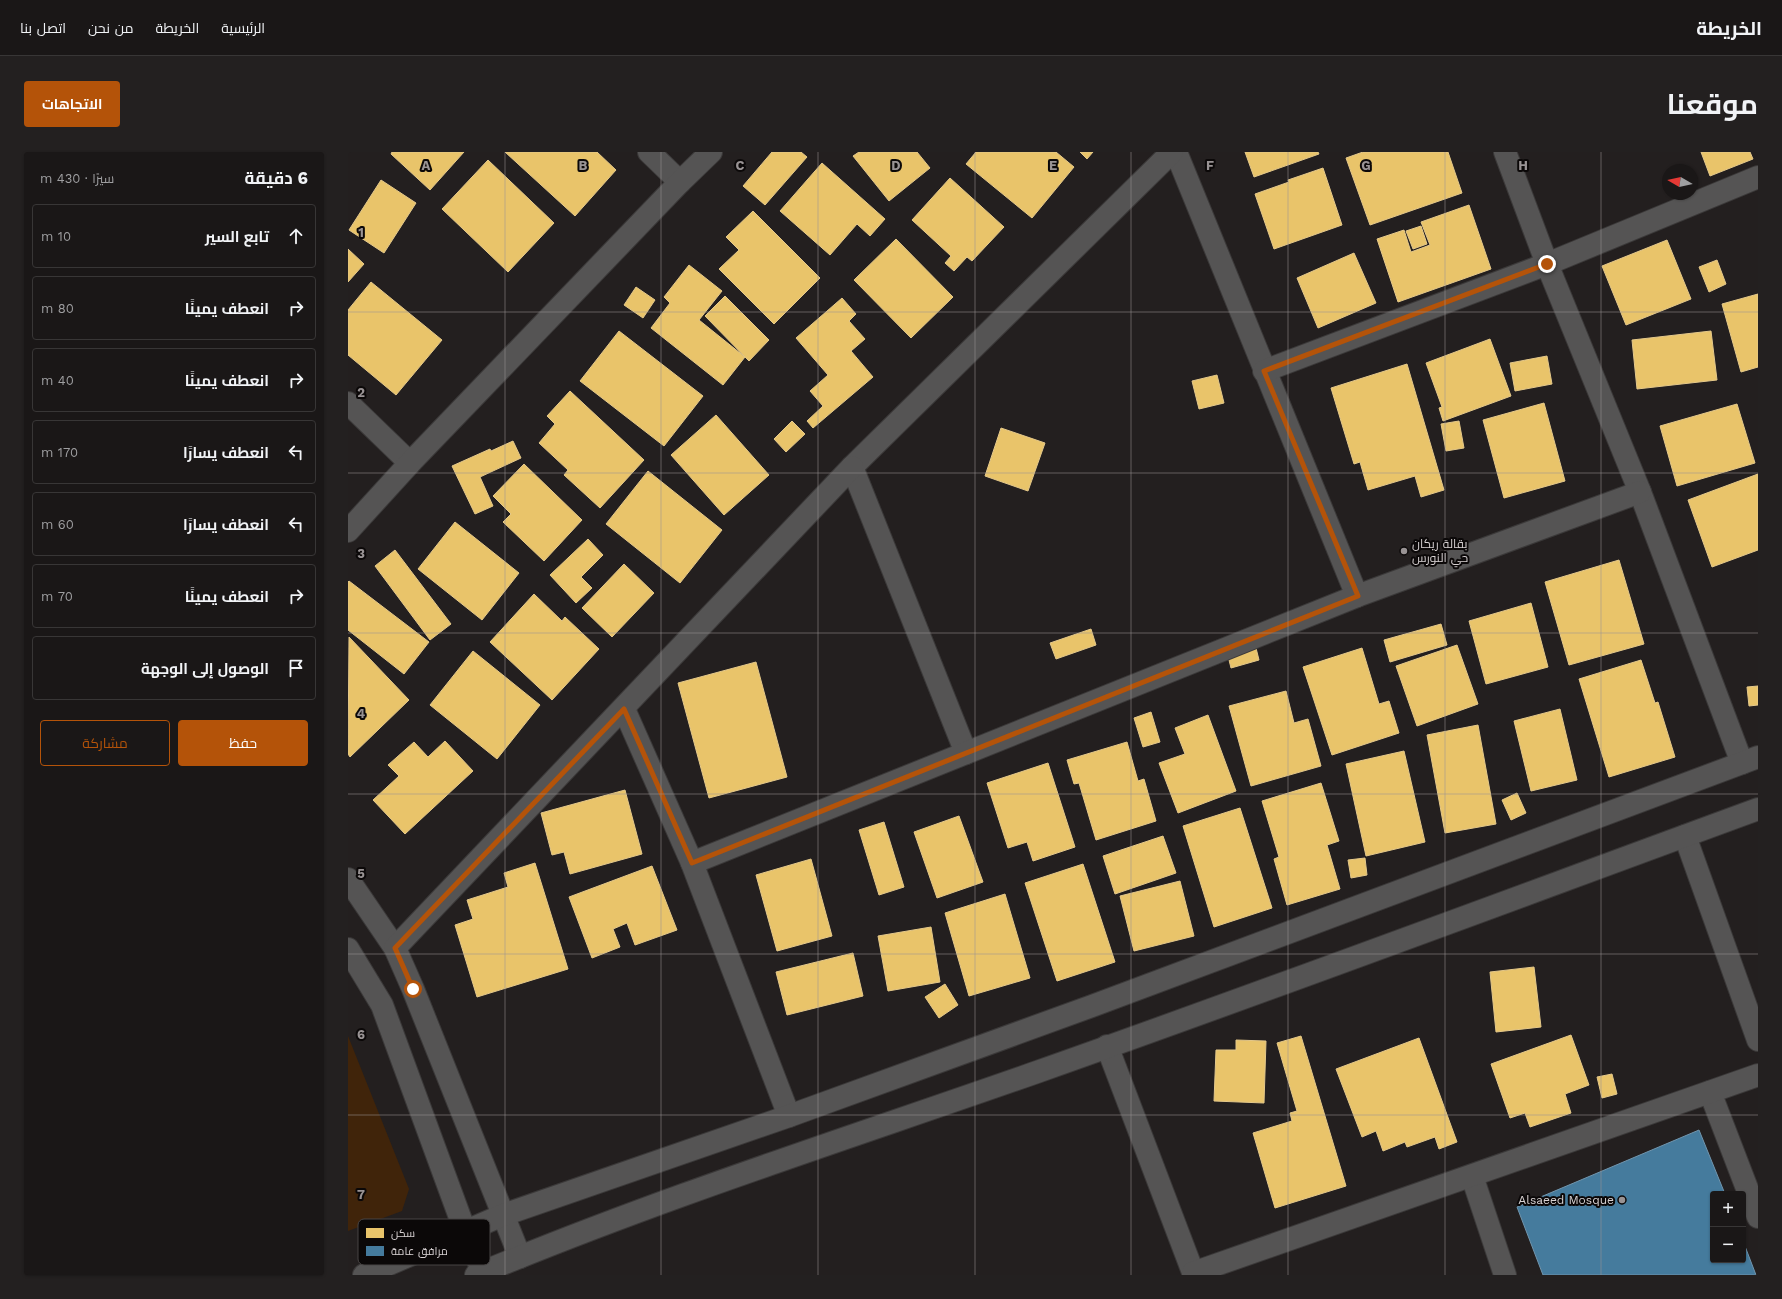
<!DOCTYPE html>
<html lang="ar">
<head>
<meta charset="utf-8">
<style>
  :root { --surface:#1a1717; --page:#232020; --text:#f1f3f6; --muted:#9f9fa1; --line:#383636; --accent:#b45309 }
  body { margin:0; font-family:"Work Sans",Cairo,sans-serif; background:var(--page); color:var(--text); direction:rtl }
  .controls { position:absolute; right:12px; bottom:12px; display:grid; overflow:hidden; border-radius:4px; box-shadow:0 1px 3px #0004 }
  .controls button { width:36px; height:36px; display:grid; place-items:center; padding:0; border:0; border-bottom:1px solid var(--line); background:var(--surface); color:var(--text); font:20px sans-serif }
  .compass { position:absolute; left:1314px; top:12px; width:36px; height:36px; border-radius:50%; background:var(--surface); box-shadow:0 1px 3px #0004; rotate:279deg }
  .stop { position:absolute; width:12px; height:12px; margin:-9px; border:3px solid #b45309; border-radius:50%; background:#fff }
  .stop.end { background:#b45309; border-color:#fff; box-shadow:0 1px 4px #0008 }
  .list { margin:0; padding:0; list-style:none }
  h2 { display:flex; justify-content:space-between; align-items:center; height:52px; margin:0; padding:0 16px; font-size:17px }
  h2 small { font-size:13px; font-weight:400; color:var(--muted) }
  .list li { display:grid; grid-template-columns:26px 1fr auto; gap:12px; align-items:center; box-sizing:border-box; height:64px; margin:0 8px 8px; padding:0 8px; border:1px solid var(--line); border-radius:4px }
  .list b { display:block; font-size:15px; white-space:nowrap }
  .list em { font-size:13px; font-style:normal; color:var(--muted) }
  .actions { display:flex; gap:8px; padding:12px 16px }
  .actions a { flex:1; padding:9px 0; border:1px solid var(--accent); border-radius:4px; text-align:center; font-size:14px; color:var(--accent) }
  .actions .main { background:var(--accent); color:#fff }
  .icon { flex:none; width:22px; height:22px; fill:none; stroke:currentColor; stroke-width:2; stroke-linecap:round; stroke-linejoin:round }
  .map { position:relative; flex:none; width:1410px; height:1123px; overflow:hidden; direction:ltr; border-radius:4px }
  header { display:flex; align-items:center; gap:24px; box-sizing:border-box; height:56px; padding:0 20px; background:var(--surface); border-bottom:1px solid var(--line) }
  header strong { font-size:19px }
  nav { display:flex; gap:22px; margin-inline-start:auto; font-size:14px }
  .intro { display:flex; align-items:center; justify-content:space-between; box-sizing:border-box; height:96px; padding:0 24px }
  h1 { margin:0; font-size:28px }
  .button { padding:10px 18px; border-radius:4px; background:var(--accent); color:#fff; font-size:14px; font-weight:700 }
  main { display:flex; gap:24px; padding:0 24px }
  aside { flex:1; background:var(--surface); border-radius:4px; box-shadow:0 1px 3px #0004 }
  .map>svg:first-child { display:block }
</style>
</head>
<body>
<header>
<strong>الخريطة</strong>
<nav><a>الرئيسية</a><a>الخريطة</a><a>من نحن</a><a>اتصل بنا</a></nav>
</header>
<div class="intro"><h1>موقعنا</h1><a class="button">الاتجاهات</a></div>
<main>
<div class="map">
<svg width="1410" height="1123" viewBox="0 0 1410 1123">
  <rect width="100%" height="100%" fill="#231f1f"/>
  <polygon fill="#40240a" points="0,884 61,1037 54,1059 0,1079"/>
  <g fill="#e9c46a" stroke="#e4c88a">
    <polygon points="44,0 116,0 82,38 43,2"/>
    <polygon points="157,0 249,0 268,18 227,64"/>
    <polygon points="424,0 453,0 459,5 417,53 395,34"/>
    <polygon points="511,0 569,0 582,16 541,49 505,4"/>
    <polygon points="628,0 708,0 726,15 684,66 618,12"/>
    <polygon points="732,0 745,0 739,7"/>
    <polygon points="897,0 970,0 971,2 906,25"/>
    <polygon points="1015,0 1100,0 1114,41 1022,73 998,6"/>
    <polygon points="1353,0 1402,0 1405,7 1362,24"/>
    <polygon points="140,8 206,71 160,120 94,57"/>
    <polygon points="474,11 537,67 522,84 509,72 482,103 432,59"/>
    <polygon points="975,16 994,73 926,97 907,42 941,30 940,28"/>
    <polygon points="602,26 656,75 624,109 619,105 606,119 597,111 603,104 564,68"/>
    <polygon points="33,28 68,51 36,101 1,78"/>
    <polygon points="1121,53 1143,117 1050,150 1029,87 1056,78 1063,100 1082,93 1073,70"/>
    <polygon points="405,59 472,126 426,172 371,117 391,98 378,85"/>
    <polygon points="1073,74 1079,92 1065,97 1058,79"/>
    <polygon points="548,87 605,145 563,186 506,128"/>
    <polygon points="1319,88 1343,147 1278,173 1254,114"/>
    <polygon points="0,97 16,112 0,130"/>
    <polygon points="1006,101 1028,151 970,176 949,126"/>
    <polygon points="1369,108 1378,132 1361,140 1351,115"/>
    <polygon points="341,113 374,139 351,168 397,205 375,233 303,176 322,151 316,145"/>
    <polygon points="23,130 94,188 48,243 0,203 0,158"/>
    <polygon points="288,135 307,148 295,166 276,153"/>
    <polygon points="1410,142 1410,215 1393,220 1374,152"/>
    <polygon points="377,144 421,188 401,209 357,164"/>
    <polygon points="494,146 508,162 501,169 517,187 503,199 525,225 465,276 459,269 475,254 462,239 480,223 448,186"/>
    <polygon points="271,179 355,244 316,294 232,229"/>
    <polygon points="1363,179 1369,228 1289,237 1284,188"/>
    <polygon points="1142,187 1163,244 1095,269 1091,256 1094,255 1078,211"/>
    <polygon points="1199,204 1204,232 1167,239 1162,211"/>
    <polygon points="1059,212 1096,338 1073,345 1067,324 1020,338 1012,310 1006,312 983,236"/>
    <polygon points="869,223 876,251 851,257 844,229"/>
    <polygon points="222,239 296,308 252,356 216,323 220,318 191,291 207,272 199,264"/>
    <polygon points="1196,251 1217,329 1156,346 1135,268"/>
    <polygon points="1389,252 1407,311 1329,334 1312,274"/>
    <polygon points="368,263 421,323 376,363 323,303"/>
    <polygon points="444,269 457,282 438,300 426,287"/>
    <polygon points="1111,269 1116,296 1098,299 1093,272"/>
    <polygon points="653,276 697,291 680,339 637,324"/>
    <polygon points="165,289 173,306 132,325 145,354 127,362 104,314 142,297 143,299"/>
    <polygon points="176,312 234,368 196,409 155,370 163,362 145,344"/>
    <polygon points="300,319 374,378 332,431 258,372"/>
    <polygon points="1410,322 1410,398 1364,415 1340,348"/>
    <polygon points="107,370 171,421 134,468 70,417"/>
    <polygon points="240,387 255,403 233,425 244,436 228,451 202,423"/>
    <polygon points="47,398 103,472 82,488 27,414"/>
    <polygon points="1271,408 1296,492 1221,513 1197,430"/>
    <polygon points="276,412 306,441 264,485 234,456"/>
    <polygon points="1,429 81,490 56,522 0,478 0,430"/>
    <polygon points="186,442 214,469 217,465 251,497 204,548 142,490"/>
    <polygon points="1183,451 1200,515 1138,532 1121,469"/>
    <polygon points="1093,472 1099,493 1042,510 1036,488"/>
    <polygon points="743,477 748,493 708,507 702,491"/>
    <polygon points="1,485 61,548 2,605 0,602"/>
    <polygon points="907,492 911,508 883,516 879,500"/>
    <polygon points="1109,493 1130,552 1069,574 1048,514"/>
    <polygon points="1014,496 1031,552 1041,549 1051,581 984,603 955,515"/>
    <polygon points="125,499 192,553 149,607 82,553"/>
    <polygon points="1293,508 1307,551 1310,550 1327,605 1261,625 1231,527"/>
    <polygon points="408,510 439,625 361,646 330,531"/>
    <polygon points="1410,534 1410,553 1401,554 1399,535"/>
    <polygon points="938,539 946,571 960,567 973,614 903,634 881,554"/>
    <polygon points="1212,557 1229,628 1183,639 1166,569"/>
    <polygon points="803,560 812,590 795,595 786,566"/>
    <polygon points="860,563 888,639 830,661 811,611 837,602 827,576"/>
    <polygon points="1130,573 1148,672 1097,681 1079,583"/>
    <polygon points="97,589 125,619 57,682 25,648 51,624 40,613 66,590 80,605"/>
    <polygon points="779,590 790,629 796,627 808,669 748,688 731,631 726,632 719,608"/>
    <polygon points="1056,599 1077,690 1018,704 998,612"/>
    <polygon points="700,611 727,695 685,709 679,690 660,696 639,631"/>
    <polygon points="973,631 991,689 979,693 992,737 939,753 926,707 931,705 914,649"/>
    <polygon points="277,638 294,702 222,722 216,700 204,703 193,661"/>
    <polygon points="1169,641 1178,661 1163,668 1154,648"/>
    <polygon points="892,656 924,756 866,775 835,674"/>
    <polygon points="611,664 635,730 589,746 566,680"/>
    <polygon points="536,670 556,735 531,743 511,678"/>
    <polygon points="815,684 828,721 767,742 755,704"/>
    <polygon points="1017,706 1019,723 1003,726 1000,708"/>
    <polygon points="463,707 484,784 429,799 408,723"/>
    <polygon points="187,711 220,817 129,845 107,773 125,767 119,748 160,735 156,721"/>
    <polygon points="735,712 767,810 709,829 677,731"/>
    <polygon points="304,714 329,778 287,793 279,771 265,777 272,795 244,806 221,745"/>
    <polygon points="832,729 846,784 786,799 772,744"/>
    <polygon points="657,742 682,826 621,844 597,761"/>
    <polygon points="583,775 592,830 540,839 530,784"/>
    <polygon points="505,801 515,844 439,863 428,820"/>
    <polygon points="1186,815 1193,875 1148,880 1142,820"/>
    <polygon points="597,832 610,853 591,866 577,845"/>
    <polygon points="1223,883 1241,933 1217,942 1223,961 1182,975 1177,961 1162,966 1143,912"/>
    <polygon points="953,884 998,1034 927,1056 905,981 944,969 942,961 949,959 929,891"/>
    <polygon points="1071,886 1109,990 1091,997 1087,985 1059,995 1057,990 1035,999 1028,979 1014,985 988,917"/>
    <polygon points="888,888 918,889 916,951 866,949 868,898 888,898"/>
    <polygon points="1264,922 1269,942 1254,946 1249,925"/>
  </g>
  <polygon fill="#457b9d" stroke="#7195ad" points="1351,978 1377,1042 1365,1042 1365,1108 1395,1108 1395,1089 1408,1123 1195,1123 1169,1055"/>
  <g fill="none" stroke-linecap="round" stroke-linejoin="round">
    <g stroke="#3b3939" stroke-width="24">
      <g id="minor">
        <polyline points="301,0 332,30"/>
        <polyline points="828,0 1009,444"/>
        <polyline points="1157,0 1199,112 1292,340 1394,611"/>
        <polyline points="916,219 1199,112 1410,25"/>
        <polyline points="0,251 62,311"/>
        <polyline points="0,379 62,311 332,30 363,0"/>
        <polyline points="276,557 344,711"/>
        <polyline points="618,601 504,315 824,0"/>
        <polyline points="1337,684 1410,888"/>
        <polyline points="0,727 47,796 65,837 172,1105"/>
        <polyline points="47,796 504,315"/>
        <polyline points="0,797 34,853 117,1079 135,1120"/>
        <polyline points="759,894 846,1123"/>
        <polyline points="1362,940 1410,1065"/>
        <polyline points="441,964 344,711 1009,444 1292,340"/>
        <polyline points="1124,1024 1157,1123"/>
        <polyline points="845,1121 1410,923"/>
        <polyline points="16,1123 155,1063 441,964 744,854 1410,605"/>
        <path d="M 128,1123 C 312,1046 501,986 689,920 C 930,835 1170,745 1410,657"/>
      </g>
    </g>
    <use href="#minor" stroke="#555454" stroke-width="22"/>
  </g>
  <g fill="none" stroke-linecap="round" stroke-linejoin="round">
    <polyline stroke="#b45309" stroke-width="5" points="65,837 47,796 276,557 344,711 1010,444 916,219 1199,112"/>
  </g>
  <path fill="none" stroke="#999394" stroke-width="1" stroke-opacity="0.55" d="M 157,0 L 157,1123M 313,0 L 313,1123M 470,0 L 470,1123M 627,0 L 627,1123M 783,0 L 783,1123M 940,0 L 940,1123M 1097,0 L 1097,1123M 1253,0 L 1253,1123M 0,160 L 1410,160M 0,321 L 1410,321M 0,481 L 1410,481M 0,642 L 1410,642M 0,802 L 1410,802M 0,963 L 1410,963"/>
  <g fill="#999394" stroke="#0b0808" stroke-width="1.5">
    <circle cx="1056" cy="399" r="4"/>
    <circle cx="1274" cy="1048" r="4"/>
  </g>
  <g text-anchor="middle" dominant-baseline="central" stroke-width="4" stroke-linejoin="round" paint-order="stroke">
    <g font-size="12" fill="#d8d2d3" stroke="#0b0808" text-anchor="start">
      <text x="1064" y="392">بقالة ريكان<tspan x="1064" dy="14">حي النورس</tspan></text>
      <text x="1266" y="1048" text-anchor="end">Alsaeed Mosque</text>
    </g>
  </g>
  <rect x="10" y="1067" width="132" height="46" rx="6" fill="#0b0808" stroke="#484545" stroke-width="1"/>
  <rect x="18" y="1076" width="18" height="10" fill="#e9c46a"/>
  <rect x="18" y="1094" width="18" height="10" fill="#457b9d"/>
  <g font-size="11" fill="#d8d2d3">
    <text x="43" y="1085">سكن</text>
    <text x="43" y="1103">مرافق عامة</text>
  </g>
  <g font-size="13" text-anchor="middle" font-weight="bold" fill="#999394" stroke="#0b0808" stroke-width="4" stroke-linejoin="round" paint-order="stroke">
    <text x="78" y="18">A</text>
    <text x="235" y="18">B</text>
    <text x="392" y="18">C</text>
    <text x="548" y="18">D</text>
    <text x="705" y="18">E</text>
    <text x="862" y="18">F</text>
    <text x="1018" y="18">G</text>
    <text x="1175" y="18">H</text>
    <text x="13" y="85">1</text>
    <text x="13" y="245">2</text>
    <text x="13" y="406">3</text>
    <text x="13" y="566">4</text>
    <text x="13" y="726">5</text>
    <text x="13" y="887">6</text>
    <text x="13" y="1047">7</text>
  </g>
</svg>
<div class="controls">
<button>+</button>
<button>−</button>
</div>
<svg class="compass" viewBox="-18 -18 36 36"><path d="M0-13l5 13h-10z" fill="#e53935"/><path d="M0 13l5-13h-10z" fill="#9f9fa1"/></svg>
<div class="stop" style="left:65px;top:837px"></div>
<div class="stop end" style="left:1199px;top:112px"></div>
</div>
<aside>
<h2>6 دقيقة<small>سيرًا · 430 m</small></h2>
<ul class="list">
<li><svg class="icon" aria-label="ahead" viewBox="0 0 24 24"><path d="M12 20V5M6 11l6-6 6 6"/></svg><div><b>تابع السير</b></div><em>10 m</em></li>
<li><svg class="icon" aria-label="right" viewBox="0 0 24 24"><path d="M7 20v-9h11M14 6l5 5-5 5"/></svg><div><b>انعطف يمينًا</b></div><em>80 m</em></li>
<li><svg class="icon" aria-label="right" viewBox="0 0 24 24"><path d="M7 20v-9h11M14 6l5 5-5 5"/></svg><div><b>انعطف يمينًا</b></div><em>40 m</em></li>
<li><svg class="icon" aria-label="left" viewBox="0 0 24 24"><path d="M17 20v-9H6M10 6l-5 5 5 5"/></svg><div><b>انعطف يسارًا</b></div><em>170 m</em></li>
<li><svg class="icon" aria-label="left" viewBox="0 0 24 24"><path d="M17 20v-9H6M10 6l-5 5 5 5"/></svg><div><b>انعطف يسارًا</b></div><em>60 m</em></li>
<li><svg class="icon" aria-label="right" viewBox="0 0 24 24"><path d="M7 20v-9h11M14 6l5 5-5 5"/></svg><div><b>انعطف يمينًا</b></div><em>70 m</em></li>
<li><svg class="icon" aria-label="arrive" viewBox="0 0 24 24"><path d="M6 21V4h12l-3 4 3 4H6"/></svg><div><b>الوصول إلى الوجهة</b></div></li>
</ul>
<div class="actions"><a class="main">حفظ</a><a>مشاركة</a></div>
</aside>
</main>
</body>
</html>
